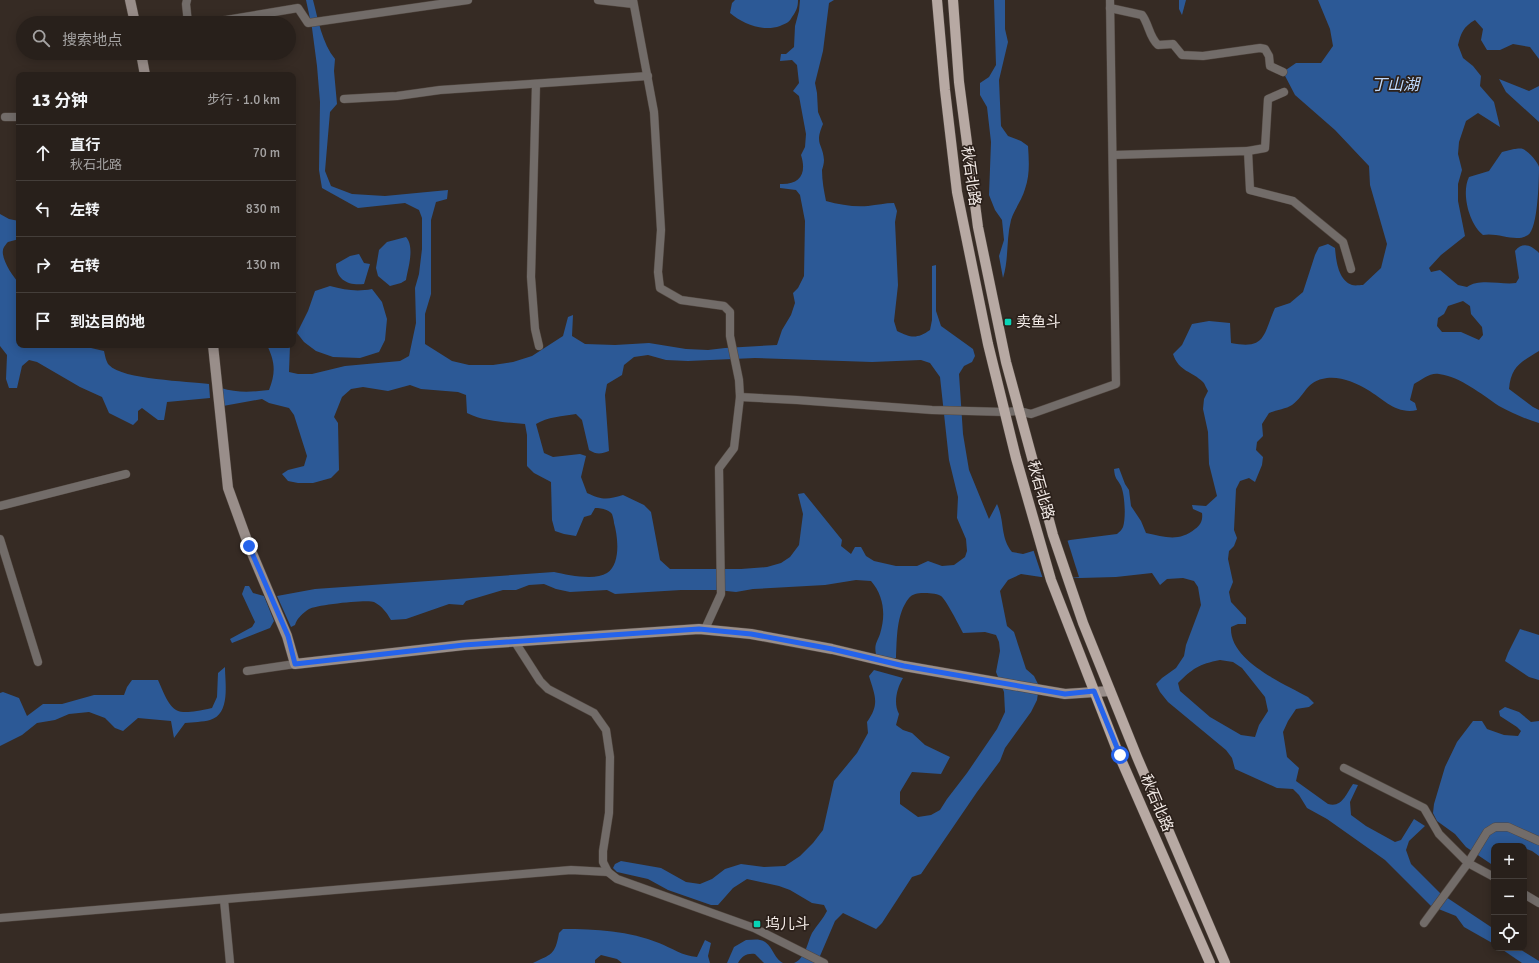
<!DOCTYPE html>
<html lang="zh">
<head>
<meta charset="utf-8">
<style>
  :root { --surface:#28201b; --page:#342d28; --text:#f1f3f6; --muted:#a5a3a3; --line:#443e3a }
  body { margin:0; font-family:Signika,"Noto Sans SC",sans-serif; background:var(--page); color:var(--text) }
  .controls { position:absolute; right:12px; bottom:12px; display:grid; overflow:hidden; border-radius:8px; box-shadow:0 2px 10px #0003 }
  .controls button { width:36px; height:36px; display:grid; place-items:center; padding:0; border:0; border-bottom:1px solid var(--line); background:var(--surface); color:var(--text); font:20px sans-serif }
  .stop { position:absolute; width:12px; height:12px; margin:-9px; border:3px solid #2563eb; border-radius:50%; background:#fff }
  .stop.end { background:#2563eb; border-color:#fff; box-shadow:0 1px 4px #0008 }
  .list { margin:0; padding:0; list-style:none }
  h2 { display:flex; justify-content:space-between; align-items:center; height:52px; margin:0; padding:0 16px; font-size:17px }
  h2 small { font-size:13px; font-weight:400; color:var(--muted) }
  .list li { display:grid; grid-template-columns:26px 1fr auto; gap:12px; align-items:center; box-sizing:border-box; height:56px; padding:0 16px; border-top:1px solid var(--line) }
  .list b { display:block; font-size:15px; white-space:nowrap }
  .list p { margin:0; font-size:13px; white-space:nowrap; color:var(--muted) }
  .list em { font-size:13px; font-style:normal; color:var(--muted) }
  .icon { flex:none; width:22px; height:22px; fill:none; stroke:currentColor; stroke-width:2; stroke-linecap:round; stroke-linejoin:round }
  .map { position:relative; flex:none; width:1539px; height:963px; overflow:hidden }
  .search { position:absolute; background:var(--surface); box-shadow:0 2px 10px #0003; left:16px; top:16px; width:280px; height:44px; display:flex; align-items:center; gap:10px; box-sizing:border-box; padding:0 14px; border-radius:22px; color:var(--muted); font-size:15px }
  .panel { position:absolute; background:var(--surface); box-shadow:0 2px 10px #0003; left:16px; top:72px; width:280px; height:276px; border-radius:8px }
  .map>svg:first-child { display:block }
</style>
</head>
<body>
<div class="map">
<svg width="1539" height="963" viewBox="0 0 1539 963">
  <rect width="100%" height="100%" fill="#362b24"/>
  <g fill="#2c5996" fill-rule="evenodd">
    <path d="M 306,0 L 313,0 C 318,19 322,43 335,59 L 334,71 L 337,104 L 330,112 L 325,171 L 331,186 L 352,194 L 385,196 L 448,190 L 447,199 L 436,202 L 431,220 L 431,294 L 425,314 L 425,344 L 452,361 L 469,365 L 493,365 L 513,362 L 532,356 L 563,336 L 568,317 L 573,315 L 572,336 L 585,344 L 615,345 L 649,343 L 686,349 L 708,350 L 725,348 L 777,345 L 782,330 L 791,315 L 795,303 L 793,293 L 798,288 L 804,276 L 805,221 L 800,195 L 796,190 L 780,188 L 780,184 C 800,185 807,174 801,155 L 805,147 L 806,134 L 799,96 L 793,91 L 799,83 L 797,65 L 792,60 L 780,61 L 781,54 L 786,54 L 794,47 L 795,26 L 799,11 L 800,0 L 834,0 L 829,3 L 823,51 L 815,83 L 817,93 L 818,112 L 823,124 C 814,145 823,143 824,160 C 824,163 823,167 822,170 C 822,181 824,191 826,201 C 840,205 854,207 868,206 C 877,205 885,203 894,203 L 897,211 L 895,222 L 898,285 L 894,321 L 897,331 C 911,338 917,339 930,330 L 932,320 L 932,266 L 936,265 L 936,311 L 941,326 L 973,349 L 975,356 L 972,362 L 964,366 L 959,374 L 963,434 L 969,470 L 989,519 L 997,504 C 1005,522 1000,537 1012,552 L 1023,554 L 1070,540 L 1117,534 C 1119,532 1122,530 1123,527 C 1126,518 1125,495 1121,486 C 1117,478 1115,480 1114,469 L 1119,468 L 1125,484 L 1129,490 L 1131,506 L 1141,521 L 1146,533 C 1165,537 1179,542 1195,529 C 1201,525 1203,519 1202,513 L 1193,509 L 1192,505 L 1206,506 L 1217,496 L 1209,464 L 1208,432 L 1203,409 L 1204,399 L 1208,391 C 1206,388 1205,384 1203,382 C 1192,371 1179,372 1173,354 L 1182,345 L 1192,324 L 1209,321 L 1230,323 L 1231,343 C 1266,350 1263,335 1275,308 L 1290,303 L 1303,292 L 1315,255 L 1319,247 L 1328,244 L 1335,248 C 1336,260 1338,280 1352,285 C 1355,286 1360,285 1363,285 L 1381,268 L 1387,244 L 1370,185 L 1369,166 L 1335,130 L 1295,95 L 1283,72 L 1296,63 L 1321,63 L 1333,46 L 1330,29 L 1318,0 L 1539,0 L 1539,59 L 1530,47 L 1513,44 L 1500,50 L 1487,50 L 1481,40 L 1483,29 L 1475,20 C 1463,27 1461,33 1458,45 L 1463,58 L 1473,66 L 1481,76 L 1480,86 L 1494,102 L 1500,127 L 1478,113 L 1466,121 L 1459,142 L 1458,154 L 1462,170 L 1458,184 L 1458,201 L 1465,236 L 1441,255 L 1429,268 L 1431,272 L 1440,270 L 1458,285 L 1467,287 C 1479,278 1501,285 1516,283 L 1519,278 L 1515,251 C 1523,241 1532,246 1539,253 L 1539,351 C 1521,362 1511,366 1509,389 L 1533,407 L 1539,410 L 1539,423 C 1525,419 1512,413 1499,406 C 1481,394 1461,377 1439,374 C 1431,372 1421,380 1414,384 L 1410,400 L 1415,403 L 1417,410 C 1397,415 1383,399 1368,390 C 1357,383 1340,376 1327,378 C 1305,381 1307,394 1292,405 C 1286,409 1276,410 1269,413 L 1262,424 L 1263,436 L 1257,442 L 1256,450 L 1263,457 L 1262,465 L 1255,482 L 1249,478 L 1240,481 L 1236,489 L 1234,530 L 1237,538 L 1234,546 L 1229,551 L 1228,559 L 1233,582 L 1229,592 L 1231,602 L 1246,618 L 1246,624 L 1238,624 L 1231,627 C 1229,661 1283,683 1308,697 L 1314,703 L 1309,707 L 1296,709 L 1288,721 L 1283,732 L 1287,757 L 1299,768 L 1296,781 L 1328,804 C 1342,808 1346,794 1353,784 L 1358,785 L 1350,802 L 1351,815 L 1366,826 L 1395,842 L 1401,840 L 1414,819 L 1425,826 L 1409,841 L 1406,850 L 1411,864 L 1440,893 L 1494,929 L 1494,944 L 1464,927 L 1456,916 L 1431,906 L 1385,860 L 1327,819 L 1307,808 L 1299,795 L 1293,789 L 1277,788 L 1235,769 L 1232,758 L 1226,750 L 1168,702 L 1160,692 L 1156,684 L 1162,678 L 1176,668 L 1184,656 L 1186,645 L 1201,605 L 1198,587 L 1194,581 L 1183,578 L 1167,579 L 1160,585 L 1152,573 L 1116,577 L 1080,578 L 1041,577 L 1021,574 L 1008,580 L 1000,591 L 1007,626 L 1014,632 L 1026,669 L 1034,676 L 1039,686 L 1037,700 L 1031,712 L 1005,748 L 1000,761 L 977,792 L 921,874 L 912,877 L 882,923 L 876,929 L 843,913 L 835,921 L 817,963 L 794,963 C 806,958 807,943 812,933 C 817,925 823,919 827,911 L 824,905 L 812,903 L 790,890 L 779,886 L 747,879 L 733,888 L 718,905 L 711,905 L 668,890 L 648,879 L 617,872 L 613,868 L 615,864 L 621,861 L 661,868 L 686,882 L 700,884 L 712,879 L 725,869 L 741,864 L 764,867 L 785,866 L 800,856 L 813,843 L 823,830 L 834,781 L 857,753 L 868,733 L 867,722 C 880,704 875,696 869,676 L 874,670 L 903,678 C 897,688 893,703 899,714 L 896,725 L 903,730 L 912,733 L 925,745 L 950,757 L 941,774 L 912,772 L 900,792 L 900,804 L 918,817 L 931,815 L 940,810 L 947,799 L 967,773 L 997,729 L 1005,712 L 1004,692 L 996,672 L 1000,651 L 999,642 L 996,635 L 985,632 L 963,633 C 960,627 945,598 941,596 C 936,593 928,593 923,593 C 918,593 912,594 909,598 C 896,614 897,639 896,658 L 886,658 L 876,654 C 874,645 877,642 880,634 C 886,615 884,596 871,581 L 856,580 L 825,585 L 753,589 L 736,592 L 717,590 L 681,590 L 615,594 L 607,590 L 570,592 L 556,589 L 544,584 L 529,585 L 516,590 L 503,590 L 466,601 L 463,605 L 449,604 L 406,619 L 391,620 C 387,613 382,606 374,602 C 368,599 315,605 309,609 C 303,613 297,618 295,625 L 291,627 L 277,596 L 315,589 L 554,572 C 568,575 595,581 607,573 C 621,564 618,537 614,523 C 614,521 613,517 612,514 C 608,509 601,508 595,508 L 591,515 L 584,517 L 576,536 L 564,534 L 555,531 L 552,520 L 551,482 L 534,473 L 527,466 L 527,435 L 525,424 C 506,422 485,422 467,413 L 466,395 L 458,392 L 421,389 L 410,385 L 388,391 L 363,387 L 351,389 L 342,397 L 334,417 L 338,423 L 339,470 L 331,478 L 313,483 L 298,483 L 288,481 L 282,474 L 288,470 L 304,466 L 307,456 L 294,415 L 289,408 L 269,403 L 262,399 L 223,406 L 221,388 C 237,393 252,392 269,390 C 276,372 275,362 267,345 L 290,345 L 289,372 L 298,374 L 312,374 L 345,366 L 400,361 L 409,356 L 416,323 L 415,288 L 419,274 L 422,249 L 422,218 L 419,210 L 405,203 L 358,208 L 322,188 L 319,170 L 320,102 L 317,66 L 312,28 ZM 1463,301 L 1470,306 L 1471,314 L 1482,327 L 1483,335 L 1479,340 L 1461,332 L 1442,332 L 1437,326 L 1438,318 L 1444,314 L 1448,306 ZM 648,355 L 666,360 L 688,361 L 755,358 L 872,362 L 921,360 L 930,363 L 940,377 L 949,460 L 958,497 L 957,518 L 966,539 L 967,551 L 965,557 L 954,565 L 942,566 L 928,561 L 917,566 L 896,566 L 874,561 L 866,556 L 861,547 L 855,547 L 851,554 L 841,546 L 842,540 L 804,493 L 798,494 L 803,514 L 799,545 L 790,557 L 781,563 L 767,567 L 741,569 L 670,569 L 660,560 L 651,512 L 644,505 L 623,495 C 607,500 602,500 587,493 L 581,477 L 586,456 L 580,454 L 553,457 L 544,453 L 536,424 C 547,417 563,416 576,414 L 582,420 L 589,450 C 597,455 601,454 609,451 L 605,395 L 607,384 L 622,375 L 624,365 L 634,357 ZM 1220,660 L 1233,662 L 1242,668 L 1265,697 L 1268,711 L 1259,725 L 1255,737 L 1241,735 L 1210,717 L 1180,691 L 1178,683 C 1192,669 1199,664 1220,660 Z"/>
    <path d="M 735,0 L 798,0 C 798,8 796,11 792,17 C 789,23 786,23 780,26 C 763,32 743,24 730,13 L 732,3 Z"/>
    <path d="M 994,0 L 1005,0 L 1005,29 L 1008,42 L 999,80 L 1001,126 L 1008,136 L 1021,141 L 1028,146 C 1029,161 1030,175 1025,189 C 1022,200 1014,210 1011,220 C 1006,239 1009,259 1003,278 L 999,256 L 1004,240 L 1002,220 L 995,210 L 989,195 L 991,142 L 987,107 L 980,95 L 980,83 L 989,77 L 996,65 Z"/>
    <polygon points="1179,0 1186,0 1182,15 1179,9"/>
    <polygon points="1499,79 1529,91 1539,86 1539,122 1506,92"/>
    <path d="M 1514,149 C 1516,149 1520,148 1523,149 C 1528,151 1538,162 1539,167 C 1539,179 1538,229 1528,235 C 1516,243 1498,232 1483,235 C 1469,224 1461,193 1469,177 L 1489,171 L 1502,152 Z"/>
    <path d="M 0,214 L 9,219 L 19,221 L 19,239 L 8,242 C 6,244 3,248 3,250 C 1,259 13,277 19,283 L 19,345 L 78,345 L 104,351 C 105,355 106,362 109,365 C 123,380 188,381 209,384 L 210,398 L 167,402 L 164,420 L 158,420 L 142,408 L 138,411 L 138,420 L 133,425 L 109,413 L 102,397 L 80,387 L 37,362 L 29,360 L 22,366 L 17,388 L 9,388 L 6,379 L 7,355 L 0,346 Z"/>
    <path d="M 406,237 C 415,247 408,268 406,280 L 401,283 L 390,286 L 378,276 L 376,268 L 379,250 L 387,242 Z"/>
    <path d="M 359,254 L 364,263 L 370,264 L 364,284 C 349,286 336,280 336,264 L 350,256 Z"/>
    <path d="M 330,286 C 345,290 357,292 372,289 L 382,302 L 387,319 L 385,340 L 379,352 L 360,358 L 333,357 L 316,351 L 304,342 L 297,333 L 308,311 L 315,291 Z"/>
    <polygon points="245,586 249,586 253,593 264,596 274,621 270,628 232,643 230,639 252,627 255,622 242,594"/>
    <polygon points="1520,629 1539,635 1539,680 1529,677 1505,661 1508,653"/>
    <path d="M 225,667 C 225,683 231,714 210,720 C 203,722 193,722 185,723 L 174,738 L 171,721 L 138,718 L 123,731 L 115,728 L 105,718 L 89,712 L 69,714 L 55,720 L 37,723 L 22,735 L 0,746 L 0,693 L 3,692 L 19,698 L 27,716 L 43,704 L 62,704 L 94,695 L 124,695 L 127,687 L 132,680 L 158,680 C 173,715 174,716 212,708 L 217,697 L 218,673 Z"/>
    <polygon points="1505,707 1519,712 1531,722 1539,721 1539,856 1532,851 1524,848 1524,846 1513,844 1511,846 1494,846 1494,866 1466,847 1455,834 1437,821 1433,813 1434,804 1445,767 1457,742 1473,721 1482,721 1487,729 1504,735 1518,736 1521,731 1517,727 1500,716 1499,711"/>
    <path d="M 563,929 C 595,929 630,931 659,943 C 672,948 682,956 697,957 L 705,940 L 711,943 L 708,956 L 710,963 L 622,963 L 617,959 L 601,955 L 595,960 L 595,963 L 533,963 C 551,954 555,956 559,933 Z"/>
    <path d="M 746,940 C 751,940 756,939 760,940 C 772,942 773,958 783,963 L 764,963 L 755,954 C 747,953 742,956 738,963 L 727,963 L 734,947 Z"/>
    <polygon points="1500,948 1518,948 1539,961 1539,963 1522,963"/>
  </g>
  <polygon fill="#362b24" points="1067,539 1079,577 1060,579 1043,579 1033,549"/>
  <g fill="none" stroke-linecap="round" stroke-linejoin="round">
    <g stroke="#50463f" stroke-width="9">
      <g id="street">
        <polyline points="187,0 186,4 188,23"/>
        <polyline points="598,0 633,4"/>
        <polyline points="633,0 654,112 661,230 658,272 660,288 681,300 724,306 730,312 730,336 739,380 740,397 734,448 719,468 721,594 705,629"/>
        <path d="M 1110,8 L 1142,15 C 1149,24 1149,37 1158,45 L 1173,44 L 1182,55 L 1203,56 L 1260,48 L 1265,49 L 1269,56 L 1270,66 L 1283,72"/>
        <polyline points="208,23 298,8 308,23 468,0"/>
        <polyline points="536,84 531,277 535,329 539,346"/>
        <polyline points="344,99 397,96 440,90 648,76"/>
        <polyline points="5,117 19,117"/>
        <polyline points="1248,151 1265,148 1268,99 1284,92"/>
        <polyline points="1113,155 1248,151 1250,190 1293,201 1343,242 1351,269"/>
        <polyline points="740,397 797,400 932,410 1005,412 1019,411 1031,414 1116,384 1110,0"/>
        <polyline points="0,506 126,474"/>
        <polyline points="0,539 38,662"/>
        <polyline points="515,642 540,681 548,689 594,713 606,730 610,757 609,813 603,851 603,862 608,872 617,879 754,928 824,963"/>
        <polyline points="247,671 295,664"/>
        <polyline points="1344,768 1424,808 1439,834 1468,863 1494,877"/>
        <polyline points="1524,894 1539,903"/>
        <polyline points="224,900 230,963"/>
        <polyline points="0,918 571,870 608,872"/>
        <polyline points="1424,923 1468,863 1487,832 1495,827 1508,827 1539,841"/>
      </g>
    </g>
    <g stroke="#50463f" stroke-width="11">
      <g id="secondary">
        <polyline points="130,0 135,23"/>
        <polyline points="141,53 145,75"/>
        <polyline points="213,345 228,488 249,546 287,636 295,664 464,645 699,629 751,634 832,649 904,666 1065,694 1110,691"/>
      </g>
    </g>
    <g stroke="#50463f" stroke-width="11">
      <g id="primary">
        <polyline points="937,0 945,90 957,192 988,344 1016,458 1051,580 1119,755 1210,963"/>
        <polyline points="953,0 959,82 978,227 1006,362 1053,535 1083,623 1137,757 1225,963"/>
      </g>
    </g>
    <use href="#street" stroke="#726c69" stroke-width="8"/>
    <use href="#secondary" stroke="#998e8a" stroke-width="10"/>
    <use href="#primary" stroke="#b7a9a3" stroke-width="10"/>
  </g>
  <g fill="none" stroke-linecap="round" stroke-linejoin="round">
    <polyline stroke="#2563eb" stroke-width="5" points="249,546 288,636 295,664 464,645 699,629 751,634 832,649 904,666 1065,694 1094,691 1120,755"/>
  </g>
  <g fill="#07d5b6" stroke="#2c211b" stroke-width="1.5">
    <rect x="1004" y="318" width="8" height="8" rx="2"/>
    <rect x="753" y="920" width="8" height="8" rx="2"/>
  </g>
  <g text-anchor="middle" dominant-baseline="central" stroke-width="3.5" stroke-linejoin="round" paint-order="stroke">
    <g font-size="15" fill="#f3ebe7" stroke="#2c211b">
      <text transform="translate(971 176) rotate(82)">秋石北路</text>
      <text transform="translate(1041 490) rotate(74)">秋石北路</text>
      <text transform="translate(1157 803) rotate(67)">秋石北路</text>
    </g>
    <g font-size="15" fill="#f3ebe7" stroke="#2c211b" text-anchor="start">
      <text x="1016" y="322">卖鱼斗</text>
      <text x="765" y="924">坞儿斗</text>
    </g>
    <g font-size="16" font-style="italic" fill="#bfd9fc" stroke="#2c211b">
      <text x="1395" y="85">丁山湖</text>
    </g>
  </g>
</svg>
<div class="controls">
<button>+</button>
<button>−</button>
<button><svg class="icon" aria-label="locate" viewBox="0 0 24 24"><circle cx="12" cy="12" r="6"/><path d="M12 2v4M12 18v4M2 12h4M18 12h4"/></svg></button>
</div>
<div class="stop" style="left:1120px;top:755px"></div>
<div class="stop end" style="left:249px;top:546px"></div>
<div class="search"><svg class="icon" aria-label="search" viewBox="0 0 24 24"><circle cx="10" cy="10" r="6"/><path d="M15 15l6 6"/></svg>搜索地点</div>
<section class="panel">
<h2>13 分钟<small>步行 · 1.0 km</small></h2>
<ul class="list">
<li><svg class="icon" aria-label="ahead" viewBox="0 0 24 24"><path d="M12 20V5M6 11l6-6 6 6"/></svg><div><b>直行</b><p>秋石北路</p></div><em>70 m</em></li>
<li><svg class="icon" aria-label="left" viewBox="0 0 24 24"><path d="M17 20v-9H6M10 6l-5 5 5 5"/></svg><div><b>左转</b></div><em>830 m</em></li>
<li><svg class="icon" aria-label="right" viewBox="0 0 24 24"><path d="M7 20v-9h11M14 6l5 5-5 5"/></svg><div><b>右转</b></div><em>130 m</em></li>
<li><svg class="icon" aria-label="arrive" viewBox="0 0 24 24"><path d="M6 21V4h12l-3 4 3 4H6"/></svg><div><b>到达目的地</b></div></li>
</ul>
</section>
</div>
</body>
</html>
